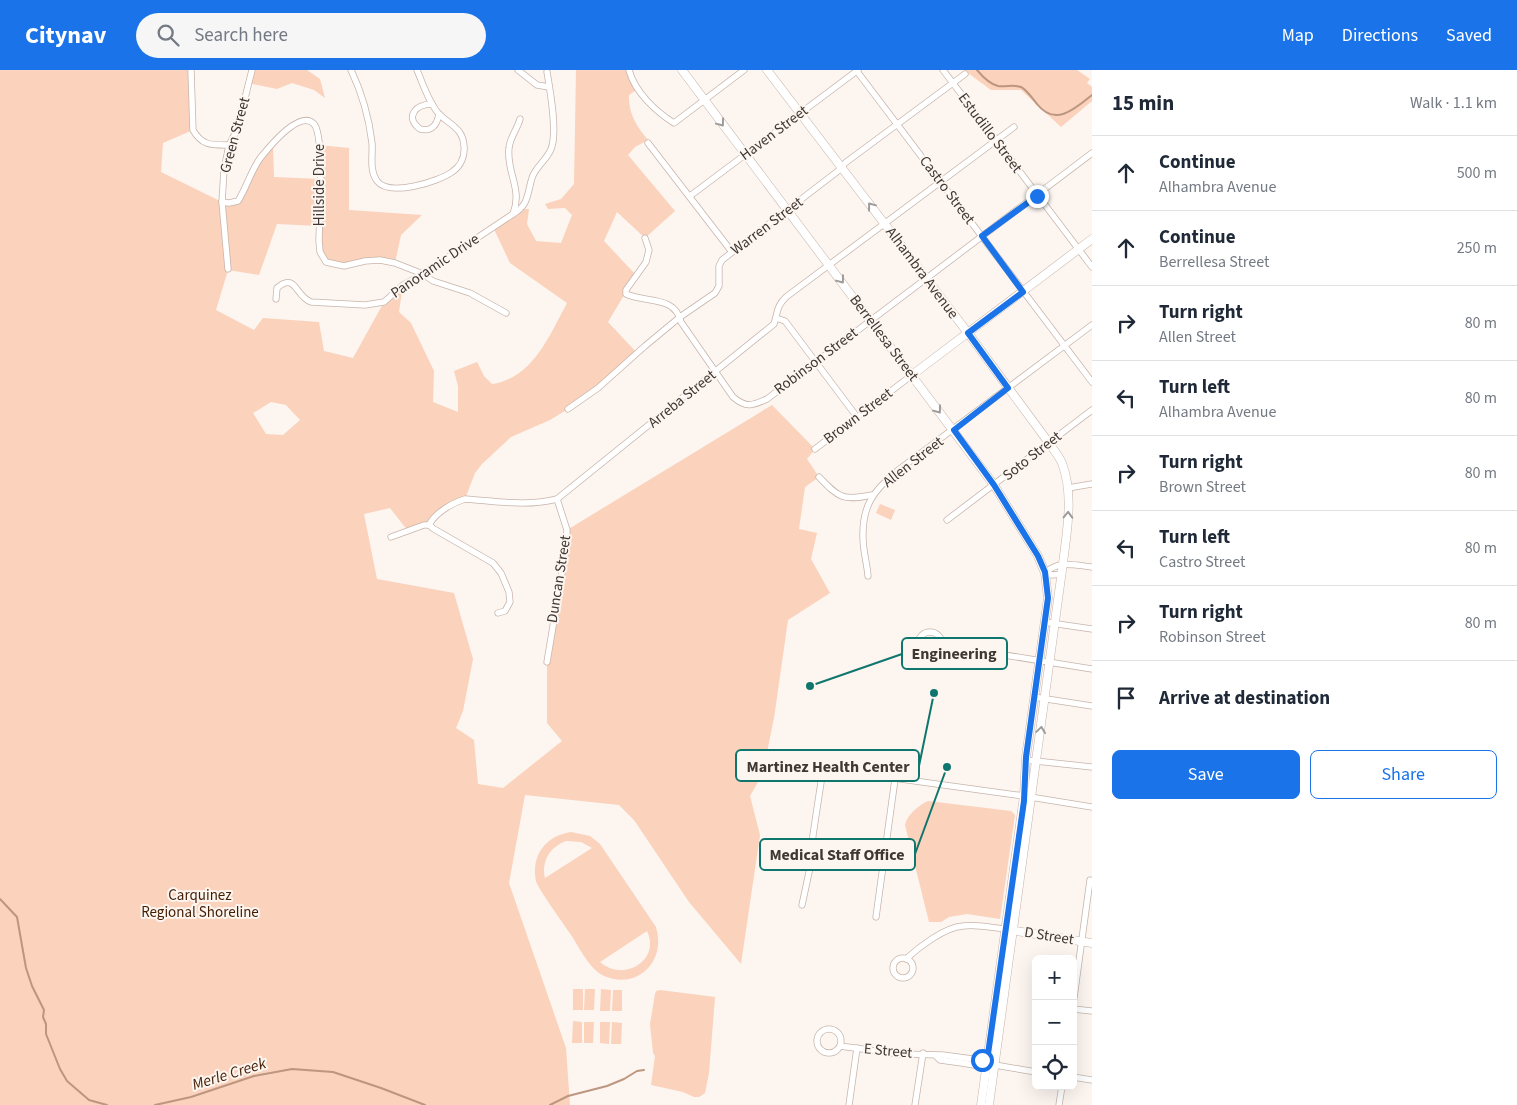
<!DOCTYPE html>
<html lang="en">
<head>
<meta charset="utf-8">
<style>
  :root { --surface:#fff; --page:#f6f6f7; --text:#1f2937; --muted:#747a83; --line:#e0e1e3; --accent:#1a73e8 }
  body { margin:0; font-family:"Source Sans 3",sans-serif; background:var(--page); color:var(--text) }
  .controls { position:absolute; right:15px; bottom:15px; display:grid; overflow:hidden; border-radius:8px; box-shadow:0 5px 20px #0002 }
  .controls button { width:45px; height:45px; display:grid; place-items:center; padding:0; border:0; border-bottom:1px solid var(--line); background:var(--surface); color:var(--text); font:25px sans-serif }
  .stop { position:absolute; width:15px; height:15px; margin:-11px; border:4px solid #1a73e8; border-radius:50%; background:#fff }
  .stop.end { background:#1a73e8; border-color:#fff; box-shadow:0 1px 5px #0008 }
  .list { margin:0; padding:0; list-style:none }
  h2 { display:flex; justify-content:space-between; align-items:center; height:65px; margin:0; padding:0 20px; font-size:21px }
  h2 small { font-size:16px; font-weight:400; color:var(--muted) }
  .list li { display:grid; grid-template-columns:32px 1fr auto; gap:15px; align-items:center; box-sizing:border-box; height:75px; padding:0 20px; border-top:1px solid var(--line) }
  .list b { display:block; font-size:19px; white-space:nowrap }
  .list p { margin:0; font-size:16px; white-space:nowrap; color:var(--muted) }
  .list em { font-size:16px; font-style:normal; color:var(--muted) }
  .actions { display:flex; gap:10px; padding:15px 20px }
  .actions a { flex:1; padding:11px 0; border:1px solid var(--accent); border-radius:8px; text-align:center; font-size:18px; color:var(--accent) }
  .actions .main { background:var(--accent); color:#fff }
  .icon { flex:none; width:28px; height:28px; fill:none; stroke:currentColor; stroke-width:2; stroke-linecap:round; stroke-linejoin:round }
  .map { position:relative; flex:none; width:1092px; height:1035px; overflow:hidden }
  header { display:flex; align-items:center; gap:30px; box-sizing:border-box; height:70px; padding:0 25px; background:var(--accent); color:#fff }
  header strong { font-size:24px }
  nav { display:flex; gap:28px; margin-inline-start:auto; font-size:18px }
  .search { width:350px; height:45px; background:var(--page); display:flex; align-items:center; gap:12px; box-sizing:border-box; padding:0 18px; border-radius:28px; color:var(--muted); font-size:19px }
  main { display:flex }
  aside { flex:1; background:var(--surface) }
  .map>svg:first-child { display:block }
</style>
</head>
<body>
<header>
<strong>Citynav</strong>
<div class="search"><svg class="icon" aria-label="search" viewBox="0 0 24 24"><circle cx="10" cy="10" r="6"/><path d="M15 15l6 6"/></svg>Search here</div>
<nav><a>Map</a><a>Directions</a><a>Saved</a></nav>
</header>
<main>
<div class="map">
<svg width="1092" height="1035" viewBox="0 0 1092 1035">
  <rect width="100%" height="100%" fill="#fcf5f0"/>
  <g fill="#fbd2bb" fill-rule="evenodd">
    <path d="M 0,0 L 191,0 L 193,60 L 163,73 L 161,102 L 222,132 L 234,132 L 255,96 L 273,75 L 274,107 L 320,109 L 319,75 L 349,78 L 349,140 L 422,145 L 401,165 L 395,193 L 380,190 L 353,194 L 326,192 L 320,182 L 319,156 L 277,154 L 259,205 L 228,200 L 216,240 L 254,260 L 263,248 L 319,252 L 324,281 L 353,288 L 384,232 L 403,215 L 399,242 L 411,253 L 434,301 L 433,332 L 458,342 L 458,316 L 454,301 L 477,292 L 484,306 L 492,314 C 533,308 549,266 567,233 L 510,193 L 493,157 L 521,139 L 529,139 L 527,154 L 536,171 L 561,173 L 572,145 L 565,138 L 548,139 L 545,134 L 561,129 L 574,114 L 576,0 L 629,0 L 636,20 L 629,25 C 628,43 637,57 648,70 L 635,77 L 628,85 L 675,141 L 645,168 L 617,142 L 604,171 L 636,205 L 608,252 L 637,283 L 568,339 L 550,350 L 511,367 L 482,394 L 475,403 L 465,429 L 440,443 L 429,455 L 408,461 L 390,438 L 364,444 L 377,509 L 454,523 L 473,589 L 463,641 L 456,658 L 474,670 L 478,714 L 503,718 L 562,671 L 547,653 L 547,592 L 567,460 L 772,335 L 815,379 L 807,389 L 819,407 L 805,417 L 799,459 L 817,463 L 811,489 L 830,523 L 788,550 L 774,648 L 767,682 L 770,691 L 750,726 L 760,765 L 741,894 L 689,832 L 634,750 L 619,735 L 525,725 L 509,813 L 566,978 L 570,1035 L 0,1035 ZM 271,332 L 286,335 L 300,350 L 283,365 L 266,364 L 253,343 Z"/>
    <polygon points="252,0 307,0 320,9 325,28 314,20 292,13 277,19 248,13"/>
    <polygon points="964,0 1077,0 1090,9 1087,13 1092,17 1092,31 1061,57 1021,20 991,20"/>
    <polygon points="880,434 895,440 891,450 876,443"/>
    <path d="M 928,731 L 1011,741 L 1015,745 L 1000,849 L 967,844 L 949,847 L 941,852 L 929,852 L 905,755 C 907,745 919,735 928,731 Z"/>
    <path d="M 571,762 L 590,766 L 600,774 L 656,857 C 660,871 659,885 649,897 C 638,910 620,913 604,906 C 588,898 579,876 569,862 C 563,853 537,817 536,811 C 531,786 545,766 571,762 ZM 566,771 L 581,772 L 592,778 L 545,808 C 541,791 550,777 566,771 ZM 647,861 C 661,890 624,913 600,892 Z"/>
    <rect x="573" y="919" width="10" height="21"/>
    <polygon points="585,919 595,919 594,940 584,940"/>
    <polygon points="601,919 611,920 610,941 600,941"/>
    <polygon points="613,920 622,920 622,941 612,941"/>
    <polygon points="660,920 715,927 709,1003 705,1023 699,1027 694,1027 683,1022 651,1015 655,986 653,983 650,954 655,924 656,921"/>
    <polygon points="573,951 582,952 582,973 572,973"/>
    <polygon points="584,952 594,952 593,973 584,973"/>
    <polygon points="600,952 610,952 609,974 600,973"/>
    <polygon points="612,952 622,953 621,974 611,974"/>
  </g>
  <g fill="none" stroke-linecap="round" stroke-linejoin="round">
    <g stroke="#bd9680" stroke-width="2">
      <path d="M 977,0 C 982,6 990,14 998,16 C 1007,17 1013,14 1021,17 C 1027,20 1032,28 1037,34 C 1055,57 1075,39 1092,25"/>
      <polyline points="0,829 17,847 26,898 32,916 44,940 43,947 46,954 46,964 60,999 67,1011 89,1030 107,1035"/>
      <polyline points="155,1035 191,1027 254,1006 292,999 333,1002 381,1018 425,1035"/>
      <polyline points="550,1035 568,1026 607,1016 624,1009 637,1001 644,1000"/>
    </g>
    <g stroke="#c7b4aa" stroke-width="7">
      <g id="street">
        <path d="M 191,0 L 193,60 C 202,76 212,75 229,75"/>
        <path d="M 351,0 C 362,23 369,48 372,73 C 373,85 369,100 377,111 C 389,127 438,112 452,102 C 461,96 465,86 464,76 C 463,58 450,55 439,44 C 429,33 423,14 417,0"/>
        <polyline points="518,0 537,15 549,17"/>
        <path d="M 629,0 C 635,22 655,41 674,53 L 744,0"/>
        <polyline points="856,0 1092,312"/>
        <polyline points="943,0 1092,197"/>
        <path d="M 432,34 C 416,34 404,47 420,59 C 432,62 437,55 439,44"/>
        <polyline points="648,73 732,182"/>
        <polyline points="690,126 858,0"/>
        <path d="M 222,132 L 229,133 L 238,131 C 247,117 251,100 261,87 C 270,76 300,39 314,54 C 325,66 319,152 319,171 L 320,182 L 326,192 L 344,196 L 365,191 L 380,190 L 395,193 L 423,204 L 433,211 L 470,223 L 506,243"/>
        <path d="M 513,144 C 529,135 527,124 532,108 C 535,97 547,90 551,79 C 558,63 550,20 547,2"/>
        <path d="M 645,168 L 649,180 L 646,192 L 626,220 L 626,224 C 645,233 675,225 681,252 L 733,327 C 746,338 752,336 767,329 L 1092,83"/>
        <polyline points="228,199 222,132 224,100 229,75 237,60 252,0"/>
        <path d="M 276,229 L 277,218 C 296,202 295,226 311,232 L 365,235 L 384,232 L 403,215 L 423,204 L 513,144 C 523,119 506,102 509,78 C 510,67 517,60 520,49"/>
        <polyline points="776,248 785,251 857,347"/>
        <polyline points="568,339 598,318 645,276 680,247 715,223 719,216 719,196 722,190 838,101 845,93 965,4"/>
        <polyline points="815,379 912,305"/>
        <path d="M 819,407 C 839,428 843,431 872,425"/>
        <polyline points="1068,418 1092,414"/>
        <polyline points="947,450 1092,340"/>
        <polyline points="391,467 424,455 429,455"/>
        <path d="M 1062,504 L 1052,505 L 1045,503 C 1059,490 1074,495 1092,497"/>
        <path d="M 868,506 C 867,493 863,481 863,468 C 862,436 873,421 897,401 L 1092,255"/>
        <path d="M 498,543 L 505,541 L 510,532 L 509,522 L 501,503 L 493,493 L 434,459 L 429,455 C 435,443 452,433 465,429 C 496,431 526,437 557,429 L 774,254 C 778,242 776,237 786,227 L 1014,57"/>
        <polyline points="1044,552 1092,559"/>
        <circle cx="930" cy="574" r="12"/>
        <polyline points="942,575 1092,599"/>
        <polyline points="547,592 566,478 567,460 557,429"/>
        <polyline points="1034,627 1092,636"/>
        <polyline points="1026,690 1092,697"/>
        <polyline points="770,691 1024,726 1092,737"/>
        <polyline points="841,783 842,775 845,773 885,779"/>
        <polyline points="802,835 811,793 813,765 823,699"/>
        <polyline points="876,847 895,709"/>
        <circle cx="903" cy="898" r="10"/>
        <path d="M 906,889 C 919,877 945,857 963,856 C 977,854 992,858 1006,859"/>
        <polyline points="1073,935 1090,810"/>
        <polyline points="1073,939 1092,941"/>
        <circle cx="829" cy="971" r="12"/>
        <polyline points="840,976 899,984 943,985 987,991 995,995"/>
        <polyline points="936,986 940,990 962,993 986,997 995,995 1036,1002"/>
        <polyline points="1073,1007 1092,1010"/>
        <polyline points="849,1035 857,978"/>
        <polyline points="915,1035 923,983"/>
        <polyline points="1059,1035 1062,1016"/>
      </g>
    </g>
    <g stroke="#c7b4aa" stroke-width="9">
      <g id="secondary">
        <polyline points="682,0 994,415 1038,486 1045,503 1048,528 1026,687 1024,726 981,1035"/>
        <path d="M 767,0 L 968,263 L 1049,373 C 1053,379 1059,386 1062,393 C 1074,425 1067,460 1063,493 L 989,1035"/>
        <polyline points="912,305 1092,169"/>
        <polyline points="1010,860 1092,873"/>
      </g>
    </g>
    <use href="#street" stroke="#fff" stroke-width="5.5"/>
    <use href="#secondary" stroke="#fff" stroke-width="8"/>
  </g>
  <defs><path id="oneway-chevron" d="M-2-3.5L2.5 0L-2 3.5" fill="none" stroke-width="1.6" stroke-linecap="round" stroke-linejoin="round" transform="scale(1.25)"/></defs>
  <g stroke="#9f9b99">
    <use href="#oneway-chevron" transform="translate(721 53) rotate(53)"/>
    <use href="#oneway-chevron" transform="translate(871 136) rotate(-127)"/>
    <use href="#oneway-chevron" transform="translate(841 210) rotate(53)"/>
    <use href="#oneway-chevron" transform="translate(938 340) rotate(53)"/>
    <use href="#oneway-chevron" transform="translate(1068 445) rotate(-88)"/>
    <use href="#oneway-chevron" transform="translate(1041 660) rotate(-82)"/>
  </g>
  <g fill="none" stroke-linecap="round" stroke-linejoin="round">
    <polyline stroke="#1a73e8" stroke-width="6" points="982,990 987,991 1024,731 1026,687 1048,528 1045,502 1038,486 994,415 954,360 1008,318 968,263 1023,222 982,166 1037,126"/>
  </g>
  <g text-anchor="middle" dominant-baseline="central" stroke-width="4" stroke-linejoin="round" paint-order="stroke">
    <g font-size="15" fill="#3f3733" stroke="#fcf5f0">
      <text transform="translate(774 63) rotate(-37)">Haven Street</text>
      <text transform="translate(990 63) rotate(53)">Estudillo Street</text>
      <text transform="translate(235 65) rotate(-75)">Green Street</text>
      <text transform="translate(319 115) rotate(-90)">Hillside Drive</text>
      <text transform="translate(947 120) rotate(53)">Castro Street</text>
      <text transform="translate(767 156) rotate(-37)">Warren Street</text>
      <text transform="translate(435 196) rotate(-34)">Panoramic Drive</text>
      <text transform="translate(922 203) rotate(53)">Alhambra Avenue</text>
      <text transform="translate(884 268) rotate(53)">Berrellesa Street</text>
      <text transform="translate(816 291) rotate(-37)">Robinson Street</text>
      <text transform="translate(682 329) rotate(-39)">Arreba Street</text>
      <text transform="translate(858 346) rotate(-37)">Brown Street</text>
      <text transform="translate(1032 386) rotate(-38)">Soto Street</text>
      <text transform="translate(913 392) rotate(-38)">Allen Street</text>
      <text transform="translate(559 509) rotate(-81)">Duncan Street</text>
      <text transform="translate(1049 866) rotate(9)">D Street</text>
      <text transform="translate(888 981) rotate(5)">E Street</text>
    </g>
    <g font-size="15" fill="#431d02" stroke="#fcf5f0">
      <text x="200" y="825">Carquinez<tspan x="200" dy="17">Regional Shoreline</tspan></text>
    </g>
    <g font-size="16" font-style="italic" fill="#4a2308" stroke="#fcf5f0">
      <text transform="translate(229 1004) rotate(-17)">Merle Creek</text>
    </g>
  </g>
  <path fill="none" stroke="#0f766e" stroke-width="2" d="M810 616L902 584M934 623L919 696M947 697L915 784"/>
  <g fill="#0f766e" stroke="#fcf5f0" stroke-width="2">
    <circle cx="810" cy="616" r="5"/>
    <circle cx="934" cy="623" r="5"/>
    <circle cx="947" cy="697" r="5"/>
  </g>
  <g fill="#fcf5f0" stroke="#0f766e" stroke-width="2">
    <rect x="902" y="568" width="105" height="31" rx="5"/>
    <rect x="736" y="680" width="183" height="31" rx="5"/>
    <rect x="760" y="769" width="155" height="31" rx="5"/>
  </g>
  <g font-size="16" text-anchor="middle" font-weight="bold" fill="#3f3733">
    <text x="954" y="589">Engineering</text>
    <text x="828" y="702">Martinez Health Center</text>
    <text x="837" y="790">Medical Staff Office</text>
  </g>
</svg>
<div class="controls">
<button>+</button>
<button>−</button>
<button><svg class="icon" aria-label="locate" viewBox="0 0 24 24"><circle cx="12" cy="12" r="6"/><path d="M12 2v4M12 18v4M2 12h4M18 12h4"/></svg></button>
</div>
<div class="stop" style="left:982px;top:990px"></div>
<div class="stop end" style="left:1037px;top:126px"></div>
</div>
<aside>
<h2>15 min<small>Walk · 1.1 km</small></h2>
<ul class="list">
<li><svg class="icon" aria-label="ahead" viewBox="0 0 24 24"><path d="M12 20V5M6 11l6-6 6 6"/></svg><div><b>Continue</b><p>Alhambra Avenue</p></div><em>500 m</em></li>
<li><svg class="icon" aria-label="ahead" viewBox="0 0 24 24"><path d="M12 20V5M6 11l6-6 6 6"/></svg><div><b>Continue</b><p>Berrellesa Street</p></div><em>250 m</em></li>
<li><svg class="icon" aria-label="right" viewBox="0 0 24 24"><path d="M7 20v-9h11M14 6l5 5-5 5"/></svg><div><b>Turn right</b><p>Allen Street</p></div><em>80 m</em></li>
<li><svg class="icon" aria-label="left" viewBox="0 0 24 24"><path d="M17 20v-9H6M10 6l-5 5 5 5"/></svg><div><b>Turn left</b><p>Alhambra Avenue</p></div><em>80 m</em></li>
<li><svg class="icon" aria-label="right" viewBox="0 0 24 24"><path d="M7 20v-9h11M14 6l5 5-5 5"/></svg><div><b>Turn right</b><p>Brown Street</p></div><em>80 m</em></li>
<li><svg class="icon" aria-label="left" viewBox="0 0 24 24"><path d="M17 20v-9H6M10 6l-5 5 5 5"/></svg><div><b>Turn left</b><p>Castro Street</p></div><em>80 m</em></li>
<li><svg class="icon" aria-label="right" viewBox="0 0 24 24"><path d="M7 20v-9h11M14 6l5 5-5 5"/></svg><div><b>Turn right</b><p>Robinson Street</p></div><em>80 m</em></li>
<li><svg class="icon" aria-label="arrive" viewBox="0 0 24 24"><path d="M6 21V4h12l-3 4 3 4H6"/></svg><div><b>Arrive at destination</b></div></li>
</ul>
<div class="actions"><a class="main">Save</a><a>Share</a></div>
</aside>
</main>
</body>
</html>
